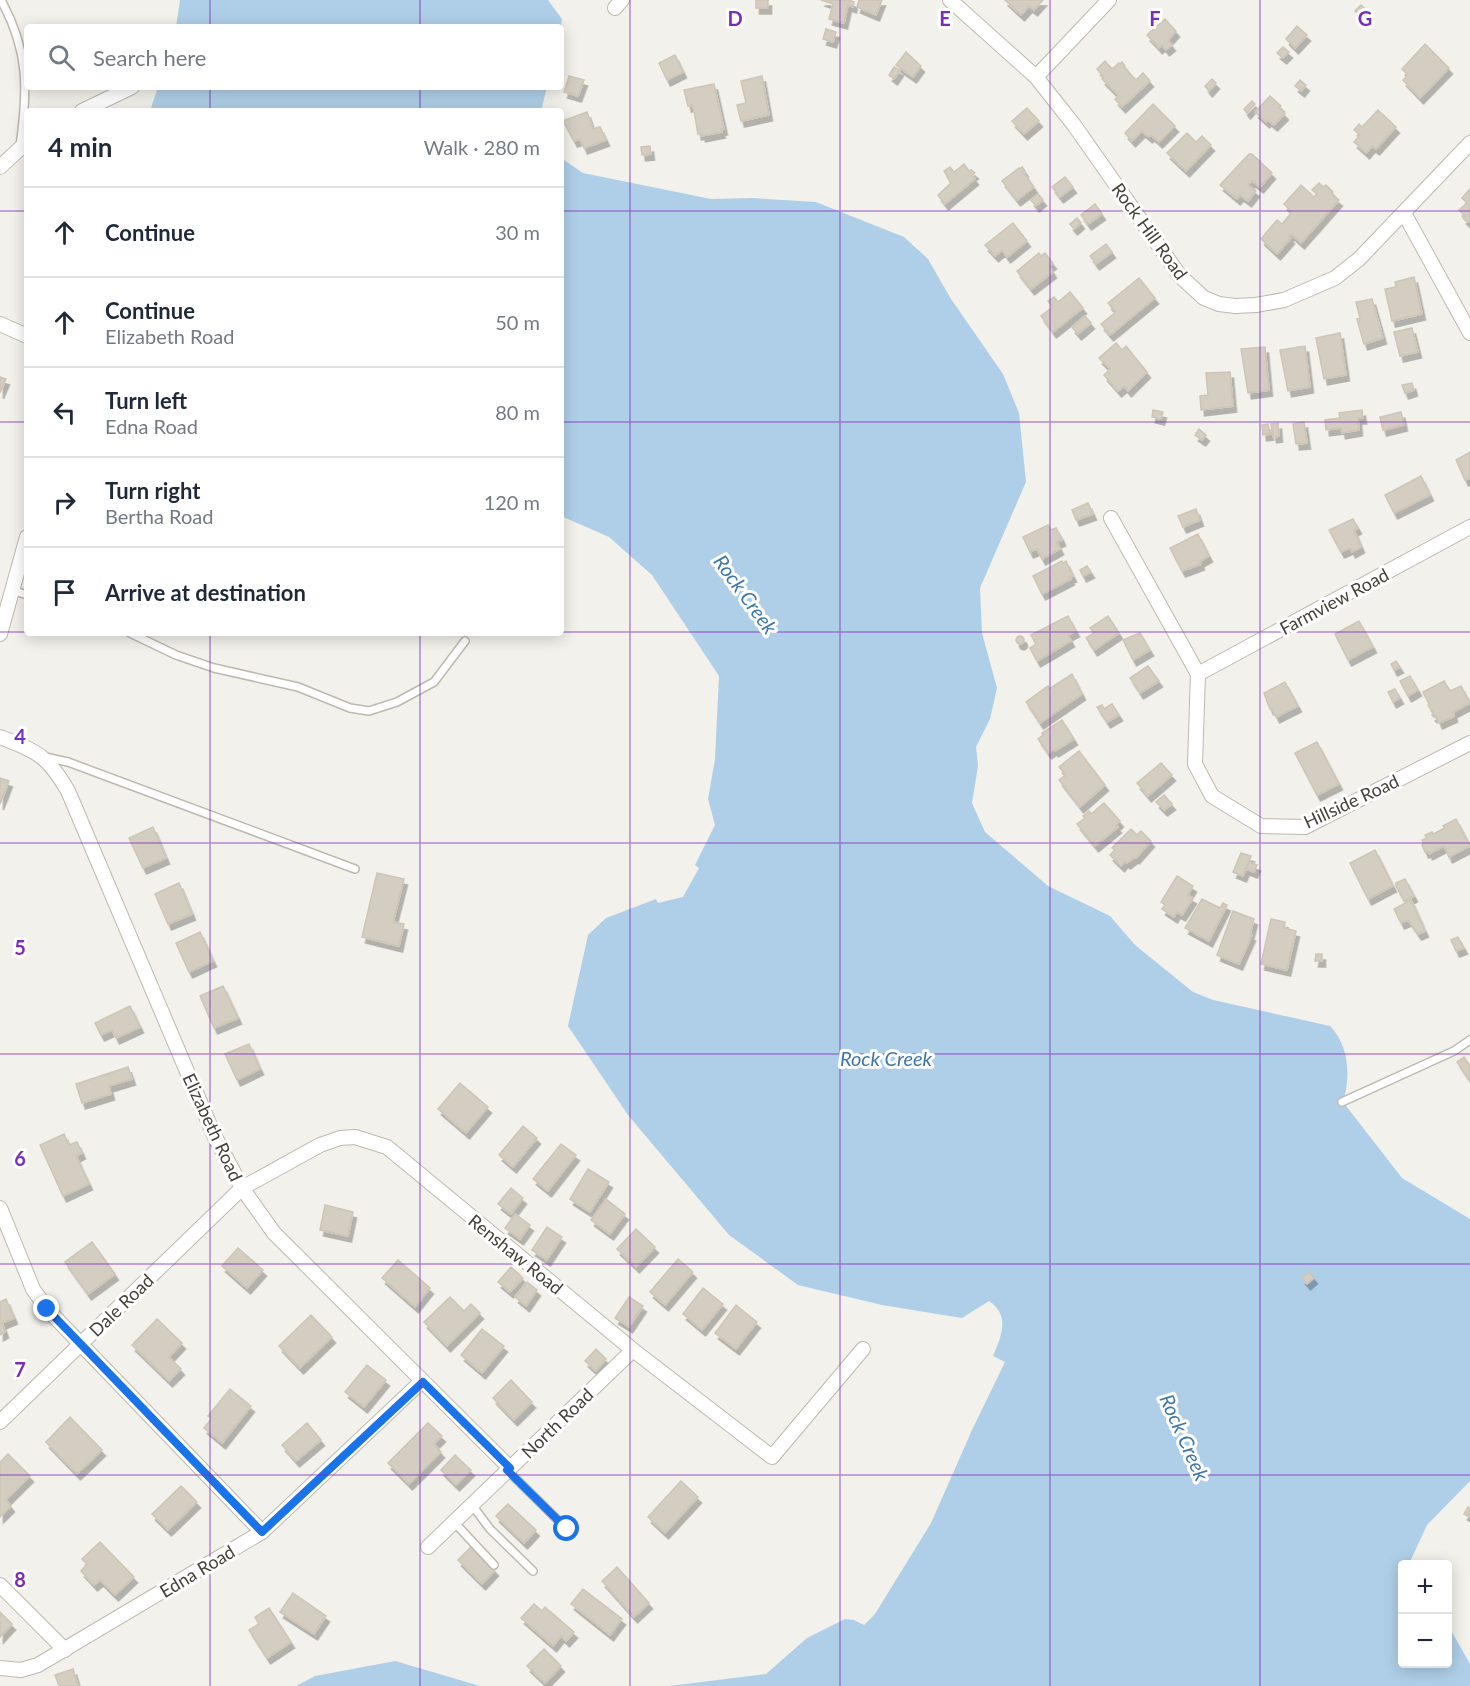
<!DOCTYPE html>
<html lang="en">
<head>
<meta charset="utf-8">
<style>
  :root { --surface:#fff; --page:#f6f6f7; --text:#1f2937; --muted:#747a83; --line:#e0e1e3 }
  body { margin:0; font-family:Lato,sans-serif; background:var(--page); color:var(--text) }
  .controls { position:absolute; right:18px; bottom:18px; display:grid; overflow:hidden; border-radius:6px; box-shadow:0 3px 15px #0003 }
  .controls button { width:54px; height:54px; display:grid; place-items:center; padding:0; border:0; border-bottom:2px solid var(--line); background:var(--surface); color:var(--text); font:30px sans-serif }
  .stop { position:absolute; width:18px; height:18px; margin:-14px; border:4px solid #1a73e8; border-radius:50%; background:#fff }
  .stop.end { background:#1a73e8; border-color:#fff; box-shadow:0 2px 6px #0008 }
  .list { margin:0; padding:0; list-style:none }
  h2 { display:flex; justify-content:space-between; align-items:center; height:78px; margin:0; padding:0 24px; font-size:26px }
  h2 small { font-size:20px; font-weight:400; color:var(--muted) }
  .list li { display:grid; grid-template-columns:39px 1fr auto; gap:18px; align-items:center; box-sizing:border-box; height:90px; padding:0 24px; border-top:2px solid var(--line) }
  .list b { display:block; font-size:22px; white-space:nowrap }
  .list p { margin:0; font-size:20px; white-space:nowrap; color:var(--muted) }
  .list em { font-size:20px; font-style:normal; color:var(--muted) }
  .icon { flex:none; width:33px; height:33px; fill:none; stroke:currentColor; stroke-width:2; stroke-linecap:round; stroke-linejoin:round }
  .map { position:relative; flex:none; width:1470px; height:1686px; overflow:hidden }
  .search { position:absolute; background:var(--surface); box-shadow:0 3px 15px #0003; left:24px; top:24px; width:540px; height:66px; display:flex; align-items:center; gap:15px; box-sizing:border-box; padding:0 21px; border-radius:6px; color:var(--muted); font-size:22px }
  .panel { position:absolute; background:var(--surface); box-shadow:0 3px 15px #0003; left:24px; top:108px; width:540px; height:528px; border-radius:6px }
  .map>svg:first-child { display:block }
</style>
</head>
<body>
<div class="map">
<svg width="1470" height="1686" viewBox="0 0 1470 1686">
  <defs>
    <filter id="shadow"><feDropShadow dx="3.5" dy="6" stdDeviation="0" flood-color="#0004"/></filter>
  </defs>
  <rect width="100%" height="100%" fill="#f3f1eb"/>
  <g fill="#afcfe8">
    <polygon points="180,0 548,0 562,19 561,27 176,27"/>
    <polygon points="158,87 547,87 541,111 150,111"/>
    <path d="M 561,158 L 583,173 L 711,199 L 752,198 L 816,202 L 904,237 L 928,259 L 951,299 L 1003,374 L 1019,413 L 1026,482 L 980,588 L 982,633 L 997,688 L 990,719 L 976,747 L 978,766 L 972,803 L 985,832 L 1048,886 L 1110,916 L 1135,945 L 1193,992 L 1213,1000 L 1330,1026 C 1349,1045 1351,1077 1343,1102 L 1402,1178 L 1470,1219 L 1470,1481 L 1427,1525 L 1409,1564 L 1402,1564 L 1402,1664 L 1448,1664 L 1448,1625 L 1470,1664 L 1470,1686 L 669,1686 L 766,1674 L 807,1638 L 845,1619 L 854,1620 L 864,1625 L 875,1614 L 931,1523 L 972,1430 L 1005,1362 L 993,1356 C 1002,1335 1010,1315 989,1301 L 962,1318 L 882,1305 L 798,1285 L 729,1235 L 628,1115 L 568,1026 L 588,935 L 606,918 L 656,899 L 658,903 L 683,897 L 699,868 L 695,865 L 715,825 L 708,799 L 715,759 L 719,676 L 652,575 L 609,537 L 561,516 Z"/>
    <polygon points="395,1661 480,1686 296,1686 315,1676"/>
  </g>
  <g fill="#d4cdc1" stroke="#cec5b5" stroke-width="1.5" filter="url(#shadow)">
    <rect x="756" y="0" width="12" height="8"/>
    <polygon points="821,0 849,0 854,2 853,7 848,5 844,23 829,19 833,4"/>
    <polygon points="859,0 882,0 876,15 857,7"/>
    <polygon points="1005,0 1043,0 1034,10 1029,6 1021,15"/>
    <polygon points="1361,5 1370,13 1364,19 1355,11"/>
    <polygon points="1165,19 1176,31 1168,40 1172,45 1166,50 1162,45 1159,48 1147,35"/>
    <polygon points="1297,26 1307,35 1295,48 1286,39"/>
    <polygon points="826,29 836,32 833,42 823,39"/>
    <polygon points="1425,44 1449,68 1420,98 1403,80 1408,75 1402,69"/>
    <polygon points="1283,47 1289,52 1283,58 1277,53"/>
    <polygon points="906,52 921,66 913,77 896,65"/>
    <polygon points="675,55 683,72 667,80 659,63"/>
    <polygon points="1105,61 1112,69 1119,63 1120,64 1122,62 1125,66 1124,67 1136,80 1143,73 1150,81 1122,107 1115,99 1119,96 1102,79 1104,77 1097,69"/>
    <polygon points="894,67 900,70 894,79 889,75"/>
    <polygon points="569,76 584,80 578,96 564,92"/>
    <polygon points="762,76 769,115 741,121 737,105 746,103 741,81"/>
    <polygon points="1212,79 1216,83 1209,91 1205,86"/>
    <polygon points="1300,80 1306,85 1301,91 1295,86"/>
    <polygon points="714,84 724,129 721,129 722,132 702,136 701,133 698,134 693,105 688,106 684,90"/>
    <polygon points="1270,96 1281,106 1279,108 1285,114 1274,125 1268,120 1266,122 1255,112"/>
    <polygon points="1252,101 1255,104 1247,113 1244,109"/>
    <polygon points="1153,104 1175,126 1159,142 1151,135 1149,137 1142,131 1132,141 1125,133"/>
    <polygon points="1027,108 1039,121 1024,134 1012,121"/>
    <polygon points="1378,110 1396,127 1376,149 1372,146 1366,153 1354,142 1360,135 1354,130 1359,124 1362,127"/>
    <polygon points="587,112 593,129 600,127 606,140 584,148 580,139 574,141 563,121"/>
    <polygon points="1187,133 1196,142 1202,136 1211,145 1186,171 1167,153"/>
    <polygon points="650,146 651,154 642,155 641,147"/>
    <polygon points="1249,154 1252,154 1272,173 1260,187 1252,181 1248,185 1256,191 1248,201 1240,195 1237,199 1220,185"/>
    <polygon points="964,164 969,171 971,170 975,173 972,175 975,179 945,204 938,195 951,183 944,171 950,167 954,172"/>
    <polygon points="1022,167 1025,171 1023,172 1034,187 1017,200 1002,181 1019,168 1020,169"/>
    <polygon points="1065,177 1073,187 1060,197 1052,187"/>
    <polygon points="1319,183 1323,187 1326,185 1333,192 1331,194 1339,200 1301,243 1291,234 1289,236 1291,238 1277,254 1261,239 1277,220 1282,224 1292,212 1284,204 1301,185 1314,197 1317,194 1312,190"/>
    <polygon points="1470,189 1470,222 1467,222 1463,218 1465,216 1459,210 1467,203 1462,198"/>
    <polygon points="1038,194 1043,200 1036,206 1031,200"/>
    <polygon points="1095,204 1102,214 1088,224 1081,215"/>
    <polygon points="1077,218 1081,223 1074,229 1070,224"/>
    <polygon points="1013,223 1027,241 1007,257 1002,250 995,256 985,245"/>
    <polygon points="1106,244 1112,252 1096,264 1090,256"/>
    <polygon points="1039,253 1041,256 1045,253 1048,257 1053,263 1049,266 1053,272 1031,289 1017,271"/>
    <polygon points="1414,277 1422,314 1392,321 1385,289 1396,287 1395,282"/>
    <polygon points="1139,278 1155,298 1110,335 1101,324 1116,312 1108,303"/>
    <polygon points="1070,292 1083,308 1053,332 1041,316 1053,307 1048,301 1054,297 1058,302"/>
    <polygon points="1372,299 1383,338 1364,344 1357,319 1360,318 1356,302"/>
    <polygon points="1085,316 1091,323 1078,334 1072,327"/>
    <polygon points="1412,328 1418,352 1400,356 1394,332"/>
    <polygon points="1340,333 1346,375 1324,379 1316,338"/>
    <polygon points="1116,343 1122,350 1126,346 1147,372 1128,391 1124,386 1118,391 1104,375 1110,369 1099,358"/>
    <polygon points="1305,346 1310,387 1288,391 1280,350"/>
    <polygon points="1265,347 1269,390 1248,393 1241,349"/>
    <polygon points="1230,372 1233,406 1201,410 1200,396 1208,395 1206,373"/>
    <polygon points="0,377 6,379 0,393"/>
    <polygon points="1412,383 1414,390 1405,393 1402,385"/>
    <polygon points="1153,410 1163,412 1161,419 1152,417"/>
    <polygon points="1362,410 1363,418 1358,418 1359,430 1342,433 1341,428 1326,430 1325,420 1340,418 1339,413"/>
    <polygon points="1401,412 1404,425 1383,430 1380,417"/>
    <polygon points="1304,422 1307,443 1296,444 1293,424"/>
    <polygon points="1278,423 1279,436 1273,437 1271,424"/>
    <polygon points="1268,424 1270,434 1263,435 1262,425"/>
    <polygon points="1199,429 1206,435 1202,440 1195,435"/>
    <polygon points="1470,452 1470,478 1465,480 1456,460"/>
    <polygon points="1421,476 1430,495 1394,513 1385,495"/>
    <polygon points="1088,503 1093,514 1076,520 1072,510"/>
    <polygon points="1196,509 1200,520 1183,527 1178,516"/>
    <polygon points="1353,519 1358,528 1354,530 1361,547 1352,552 1350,548 1341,552 1329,530"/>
    <polygon points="1048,525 1051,530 1056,528 1061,537 1062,540 1057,542 1060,549 1042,559 1037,549 1030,552 1023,537"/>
    <polygon points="1198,534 1209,556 1200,561 1201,564 1182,571 1170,548"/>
    <polygon points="1062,561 1063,563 1066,561 1073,576 1070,577 1071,579 1042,594 1033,576"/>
    <polygon points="1087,566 1091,572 1083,576 1080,570"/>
    <polygon points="1068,616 1076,631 1068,635 1071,641 1037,661 1030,648 1036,644 1031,635"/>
    <polygon points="1108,616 1119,633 1094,650 1086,638 1094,633 1090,628"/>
    <polygon points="1359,621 1373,647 1348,660 1335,634"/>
    <polygon points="1140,633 1150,650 1133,660 1123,640"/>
    <circle cx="1020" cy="640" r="4"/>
    <polygon points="1396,661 1400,667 1394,670 1391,664"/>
    <polygon points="1148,666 1159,681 1140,693 1130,678"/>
    <polygon points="1072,674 1082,694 1040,723 1026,702 1048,686 1049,689"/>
    <polygon points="1410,676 1418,690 1408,696 1400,681"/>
    <polygon points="1444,681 1450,691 1461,686 1470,703 1453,712 1454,716 1439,723 1436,716 1434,717 1432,715 1434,714 1428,705 1429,704 1423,692"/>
    <polygon points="1285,682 1298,706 1276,717 1272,708 1270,709 1264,693"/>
    <polygon points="1395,689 1400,698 1393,702 1388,692"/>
    <polygon points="1112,704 1119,715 1107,722 1097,707 1102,705 1104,709"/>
    <polygon points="1062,720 1074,739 1055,751 1054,749 1048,753 1038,739 1043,735 1042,733"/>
    <polygon points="1317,742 1339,784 1317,795 1295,753"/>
    <polygon points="1079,751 1105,785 1080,807 1059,780 1066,775 1059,767"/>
    <polygon points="1161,763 1172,775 1148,796 1137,783"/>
    <polygon points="0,778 9,781 0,804"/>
    <polygon points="1164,795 1172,804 1164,810 1156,802"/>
    <polygon points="1104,803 1120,821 1116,825 1118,827 1095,846 1077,824 1085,818 1083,816 1089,811 1091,814"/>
    <polygon points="1456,819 1470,846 1449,857 1444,846 1429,854 1428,851 1425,852 1422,845 1424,843 1422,840 1427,838 1425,835 1432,832 1433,834 1445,828 1443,826"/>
    <polygon points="153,827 166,858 143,868 129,838"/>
    <polygon points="1131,829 1137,835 1141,831 1151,841 1136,858 1135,857 1127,863 1125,861 1121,866 1110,855 1115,850 1112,848"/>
    <polygon points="1375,850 1393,886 1368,899 1350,863"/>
    <polygon points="1241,853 1251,856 1243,876 1233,872"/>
    <polygon points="1249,862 1257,865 1254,872 1246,869"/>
    <polygon points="377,873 404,879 393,922 404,924 399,946 362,937"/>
    <polygon points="1177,876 1193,886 1188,895 1193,898 1182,915 1177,912 1174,917 1162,909 1165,905 1161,902"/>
    <polygon points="1405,879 1414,896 1404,901 1396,886 1396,883"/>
    <polygon points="179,883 192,914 168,924 155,894"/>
    <polygon points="1202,899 1220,908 1223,903 1227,905 1209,941 1185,928"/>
    <polygon points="1411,900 1425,931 1418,934 1408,920 1401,923 1394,909"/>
    <polygon points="1233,911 1254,919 1250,934 1252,935 1239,964 1217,955"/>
    <polygon points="1271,919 1285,922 1284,928 1296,931 1287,970 1261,964"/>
    <polygon points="200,932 213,961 189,972 176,943"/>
    <polygon points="1458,937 1464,948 1456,951 1451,940"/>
    <polygon points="1316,954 1322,954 1322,961 1315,961"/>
    <polygon points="223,986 238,1018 214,1028 200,996"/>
    <polygon points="130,1006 140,1027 116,1038 112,1030 101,1035 95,1023"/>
    <polygon points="249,1044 260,1069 237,1080 225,1054"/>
    <polygon points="1464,1057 1470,1066 1470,1081 1457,1062"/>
    <polygon points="128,1067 132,1079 109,1086 111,1094 82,1103 76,1084"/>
    <polygon points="460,1083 488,1107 466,1133 438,1109"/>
    <polygon points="523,1126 537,1138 513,1167 499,1155"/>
    <polygon points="64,1134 69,1145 77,1142 82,1153 76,1156 89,1184 63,1196 40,1145"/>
    <polygon points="561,1144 576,1155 548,1191 533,1179"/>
    <polygon points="588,1169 609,1182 590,1212 570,1199"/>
    <polygon points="511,1188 523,1198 511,1214 498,1204"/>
    <polygon points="606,1199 625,1214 610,1234 591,1220"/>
    <polygon points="325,1205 353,1212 348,1236 320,1230"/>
    <polygon points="515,1214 530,1225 520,1239 505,1228"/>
    <polygon points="547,1227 562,1237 547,1260 532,1250"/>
    <polygon points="636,1229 655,1247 636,1267 617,1249"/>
    <polygon points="92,1242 115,1274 88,1294 65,1262"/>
    <polygon points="238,1248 263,1270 247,1288 222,1266"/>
    <polygon points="678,1259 693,1272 665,1305 650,1292"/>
    <polygon points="398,1260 430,1288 415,1307 382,1278"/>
    <polygon points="511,1267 523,1278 510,1292 498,1282"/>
    <polygon points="1309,1272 1314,1278 1307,1284 1302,1278"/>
    <polygon points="527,1282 537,1290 526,1306 515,1297"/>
    <polygon points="703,1288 723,1304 702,1330 683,1314"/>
    <polygon points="450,1297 464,1311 471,1304 480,1313 447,1346 424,1322"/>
    <polygon points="629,1297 643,1306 629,1327 615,1318"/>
    <polygon points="6,1299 14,1318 2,1323 5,1332 0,1335 0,1302"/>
    <polygon points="736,1305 757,1322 736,1349 715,1333"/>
    <polygon points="311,1315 332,1337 300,1368 279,1346"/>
    <polygon points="157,1319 182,1343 169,1357 181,1369 169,1381 132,1345"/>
    <polygon points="482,1329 504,1346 482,1373 461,1355"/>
    <polygon points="596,1349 606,1359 596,1371 585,1361"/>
    <polygon points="367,1365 386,1380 364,1407 345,1392"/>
    <polygon points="511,1380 532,1402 514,1420 493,1398"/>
    <polygon points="230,1389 251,1406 222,1443 204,1428 212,1418 208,1416"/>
    <polygon points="70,1417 102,1450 77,1474 46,1442"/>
    <polygon points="307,1423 321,1440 296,1461 282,1445"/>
    <polygon points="428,1423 442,1436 434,1444 441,1452 409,1484 388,1463"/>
    <polygon points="8,1454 30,1476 6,1500 11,1506 0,1517 0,1462"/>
    <polygon points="455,1455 471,1470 456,1485 441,1470"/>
    <polygon points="681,1481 698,1497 665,1533 648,1517"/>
    <polygon points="181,1486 197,1502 168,1530 152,1514"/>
    <polygon points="508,1504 536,1530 524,1543 496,1516"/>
    <polygon points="1468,1507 1470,1508 1469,1517 1464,1514"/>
    <polygon points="100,1542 134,1577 115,1595 100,1580 94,1585 81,1571 87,1564 82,1559"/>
    <polygon points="472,1546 495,1570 482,1584 458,1560"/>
    <polygon points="617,1567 649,1603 634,1617 602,1581"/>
    <polygon points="583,1589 622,1619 610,1635 571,1604"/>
    <polygon points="293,1593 326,1616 314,1634 280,1612"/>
    <polygon points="534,1604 542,1611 545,1607 574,1632 566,1641 561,1636 553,1646 521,1618"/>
    <polygon points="269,1608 291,1642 267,1658 249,1630 259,1624 255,1617"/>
    <polygon points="0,1612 12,1624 0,1637"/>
    <polygon points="544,1649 561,1666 545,1683 527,1666"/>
    <polygon points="73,1669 78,1686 59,1686 55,1675"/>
  </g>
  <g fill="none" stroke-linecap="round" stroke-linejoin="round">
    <g stroke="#beb9ae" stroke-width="10">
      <g id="service">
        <path d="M 1,0 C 29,51 28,90 20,146"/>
        <polyline points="12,590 27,595"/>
        <polyline points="130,633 176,655 214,668 298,687 350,708 369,711 397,702 434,682 465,641"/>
        <polyline points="45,757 68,762 355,869"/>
        <polyline points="1342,1102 1454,1051 1470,1040"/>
        <polyline points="507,1470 567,1529"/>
        <polyline points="472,1505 490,1529 533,1571"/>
        <polyline points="454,1522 494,1565"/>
      </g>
    </g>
    <g stroke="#beb9ae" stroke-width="16">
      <g id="minor">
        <polyline points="950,0 1036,77 1074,125 1180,276 1204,298 1219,304 1235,306 1256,305 1284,300 1335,278 1359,259 1470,143"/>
        <polyline points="615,8 622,0"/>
        <polyline points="1036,77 1109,0"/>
        <polyline points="82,111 132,87"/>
        <polyline points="0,167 27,142"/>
        <polyline points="1404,213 1470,333"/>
        <polyline points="0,324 27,336"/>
        <polyline points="1111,518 1198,674 1195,764 1212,796 1261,826 1305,827 1470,743"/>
        <polyline points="0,634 27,537"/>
        <polyline points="1198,674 1470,527"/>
        <path d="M 0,737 C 38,752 47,755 68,791 L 214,1135 L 242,1188 L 274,1233 L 510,1468"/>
        <polyline points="0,1208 33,1289 47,1309 262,1532"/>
        <polyline points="0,1422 242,1188 320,1145 340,1138 355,1137 387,1147 633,1350 772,1457 863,1349"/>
        <polyline points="428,1547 633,1350"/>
        <polyline points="0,1585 65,1650"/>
        <polyline points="0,1668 21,1670 38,1665 262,1532 422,1381"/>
      </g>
    </g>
    <use href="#service" stroke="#fff" stroke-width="7"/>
    <use href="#minor" stroke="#fff" stroke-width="14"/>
  </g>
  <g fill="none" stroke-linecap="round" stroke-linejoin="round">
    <polyline stroke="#1a73e8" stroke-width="8" points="47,1309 262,1532 423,1382 510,1468 507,1470 567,1529"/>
  </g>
  <path fill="none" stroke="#7b2cbf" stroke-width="1.5" stroke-opacity="0.55" d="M 210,0 L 210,27M 420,0 L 420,27M 630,0 L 630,1686M 840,0 L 840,1686M 1050,0 L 1050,1686M 1260,0 L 1260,1686M 210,87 L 210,111M 420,87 L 420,111M 0,211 L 27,211M 561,211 L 1470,211M 0,422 L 27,422M 561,422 L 1470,422M 0,632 L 27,632M 561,632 L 1470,632M 210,633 L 210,1686M 420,633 L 420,1686M 0,843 L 1470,843M 0,1054 L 1470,1054M 0,1264 L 1470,1264M 0,1475 L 1470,1475"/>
  <g text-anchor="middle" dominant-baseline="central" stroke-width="6" stroke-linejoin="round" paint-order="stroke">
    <g font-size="18" fill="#474239" stroke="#fff">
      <text transform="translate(1150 231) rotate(54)">Rock Hill Road</text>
      <text transform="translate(1334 601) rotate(-28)">Farmview Road</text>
      <text transform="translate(1351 801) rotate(-25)">Hillside Road</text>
      <text transform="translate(213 1127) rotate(65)">Elizabeth Road</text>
      <text transform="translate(516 1254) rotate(39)">Renshaw Road</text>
      <text transform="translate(121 1305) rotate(-44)">Dale Road</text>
      <text transform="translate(557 1423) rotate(-44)">North Road</text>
      <text transform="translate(197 1571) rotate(-31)">Edna Road</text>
    </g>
    <g font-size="20" font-style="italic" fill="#3f77a6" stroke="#fff">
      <text transform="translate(746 594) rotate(54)">Rock Creek</text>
      <text x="886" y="1058">Rock Creek</text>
      <text transform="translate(1185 1437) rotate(66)">Rock Creek</text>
    </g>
  </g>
  <g font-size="20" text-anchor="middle" font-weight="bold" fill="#7b2cbf" stroke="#fff" stroke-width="6" stroke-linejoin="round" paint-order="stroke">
    <text x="735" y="26">D</text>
    <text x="945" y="26">E</text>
    <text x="1155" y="26">F</text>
    <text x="1365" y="26">G</text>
    <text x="20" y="744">4</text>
    <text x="20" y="955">5</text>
    <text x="20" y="1166">6</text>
    <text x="20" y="1377">7</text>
    <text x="20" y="1587">8</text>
  </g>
</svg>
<div class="controls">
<button>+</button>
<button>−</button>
</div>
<div class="stop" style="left:567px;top:1529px"></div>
<div class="stop end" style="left:47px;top:1309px"></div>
<div class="search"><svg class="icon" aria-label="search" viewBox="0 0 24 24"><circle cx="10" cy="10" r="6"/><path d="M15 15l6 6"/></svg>Search here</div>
<section class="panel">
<h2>4 min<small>Walk · 280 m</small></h2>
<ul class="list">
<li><svg class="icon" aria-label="ahead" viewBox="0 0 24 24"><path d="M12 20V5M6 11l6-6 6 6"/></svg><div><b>Continue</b></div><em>30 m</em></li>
<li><svg class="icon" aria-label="ahead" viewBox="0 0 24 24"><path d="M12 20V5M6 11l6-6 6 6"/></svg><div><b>Continue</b><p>Elizabeth Road</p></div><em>50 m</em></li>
<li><svg class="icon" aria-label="left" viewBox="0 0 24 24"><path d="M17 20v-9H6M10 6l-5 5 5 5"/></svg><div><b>Turn left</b><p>Edna Road</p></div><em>80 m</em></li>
<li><svg class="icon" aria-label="right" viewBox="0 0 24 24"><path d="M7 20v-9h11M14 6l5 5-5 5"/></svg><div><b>Turn right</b><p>Bertha Road</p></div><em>120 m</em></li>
<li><svg class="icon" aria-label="arrive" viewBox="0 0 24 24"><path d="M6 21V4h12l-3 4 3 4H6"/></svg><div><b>Arrive at destination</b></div></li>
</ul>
</section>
</div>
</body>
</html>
